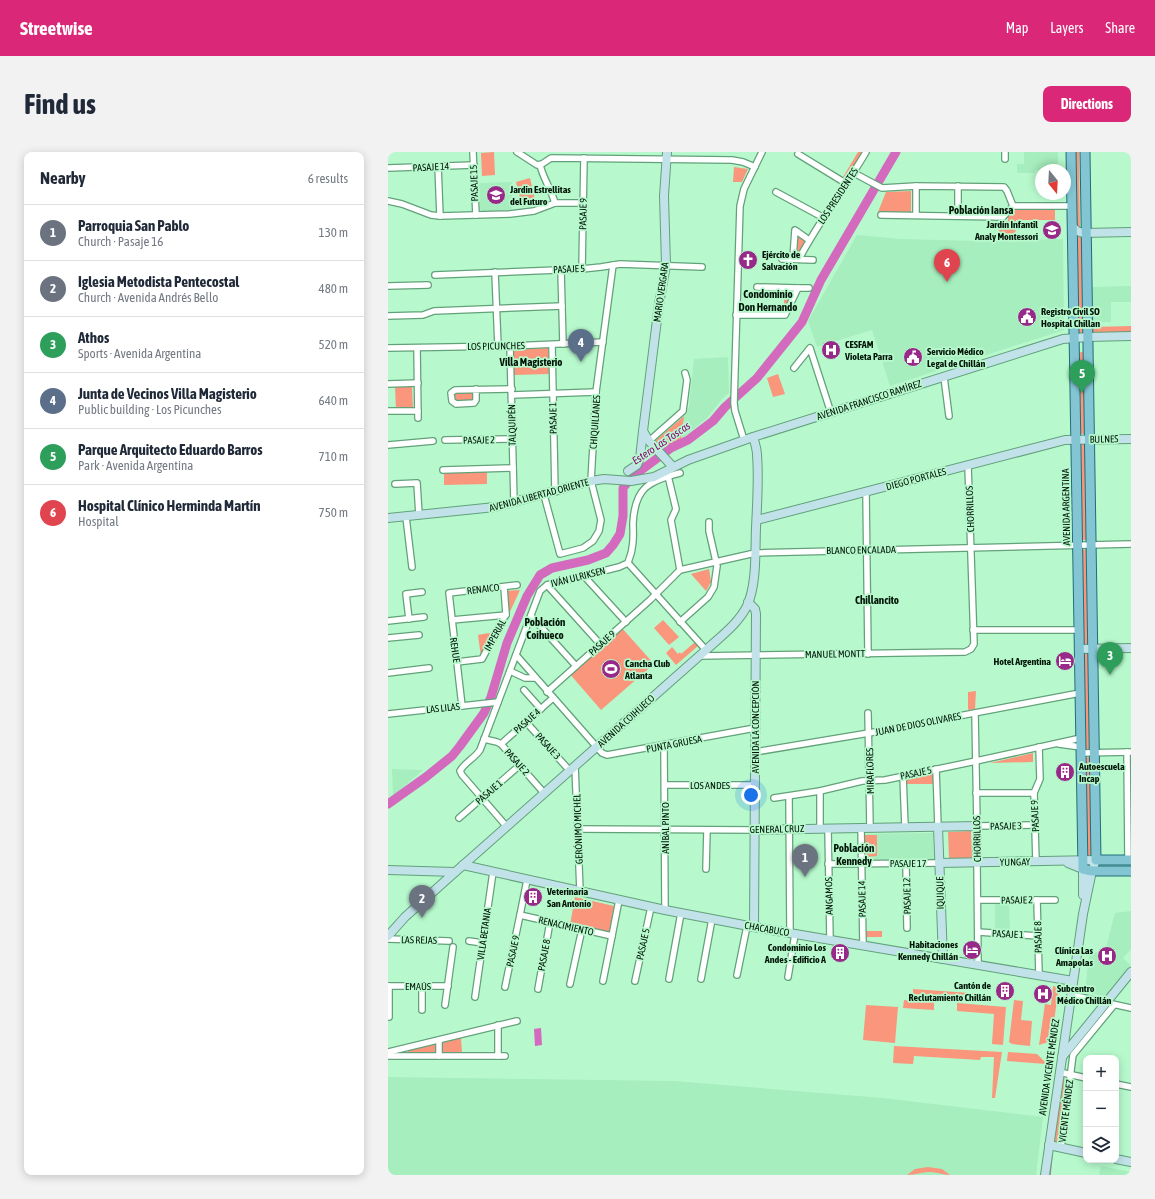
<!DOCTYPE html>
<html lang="en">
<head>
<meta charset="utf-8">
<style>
  :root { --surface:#fff; --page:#f2f2f3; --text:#1f2937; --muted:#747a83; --line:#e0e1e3; --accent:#db2777 }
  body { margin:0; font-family:"Asap Condensed",sans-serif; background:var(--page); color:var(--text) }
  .controls { position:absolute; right:12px; bottom:12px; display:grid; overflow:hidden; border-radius:8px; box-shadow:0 2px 10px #0003 }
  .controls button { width:36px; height:36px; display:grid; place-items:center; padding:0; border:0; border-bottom:1px solid var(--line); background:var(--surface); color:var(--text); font:20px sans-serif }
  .compass { position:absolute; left:647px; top:12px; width:36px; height:36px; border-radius:50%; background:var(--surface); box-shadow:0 2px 10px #0003; rotate:162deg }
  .you { position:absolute; left:363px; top:643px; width:14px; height:14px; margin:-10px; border:3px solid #fff; border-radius:50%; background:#1a73e8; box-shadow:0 0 0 6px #1a73e833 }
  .badge { display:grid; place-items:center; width:26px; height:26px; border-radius:50%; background:var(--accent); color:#fff; font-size:13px; font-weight:700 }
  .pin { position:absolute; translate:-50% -33px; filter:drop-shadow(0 1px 2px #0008) }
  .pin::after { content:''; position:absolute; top:21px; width:14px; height:12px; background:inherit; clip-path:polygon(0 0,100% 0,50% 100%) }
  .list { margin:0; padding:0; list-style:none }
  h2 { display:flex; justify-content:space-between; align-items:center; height:52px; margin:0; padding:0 16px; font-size:17px }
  h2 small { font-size:13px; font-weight:400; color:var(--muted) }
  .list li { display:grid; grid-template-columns:26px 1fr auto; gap:12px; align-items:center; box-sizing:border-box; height:56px; padding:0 16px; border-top:1px solid var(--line) }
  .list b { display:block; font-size:15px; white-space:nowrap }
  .list p { margin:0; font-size:13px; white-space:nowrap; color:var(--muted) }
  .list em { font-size:13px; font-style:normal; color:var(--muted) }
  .icon { flex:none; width:22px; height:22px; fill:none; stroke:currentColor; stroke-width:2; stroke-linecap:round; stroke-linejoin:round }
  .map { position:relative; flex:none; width:743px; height:1023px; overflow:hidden; border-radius:8px }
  header { display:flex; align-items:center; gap:24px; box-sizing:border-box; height:56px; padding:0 20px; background:var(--accent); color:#fff }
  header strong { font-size:19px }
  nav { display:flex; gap:22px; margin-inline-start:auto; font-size:14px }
  .intro { display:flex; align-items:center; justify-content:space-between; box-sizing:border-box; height:96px; padding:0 24px }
  h1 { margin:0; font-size:28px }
  .button { padding:10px 18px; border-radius:8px; background:var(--accent); color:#fff; font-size:14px; font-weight:700 }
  main { display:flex; gap:24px; padding:0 24px }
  aside { flex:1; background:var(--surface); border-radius:8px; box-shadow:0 2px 10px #0003 }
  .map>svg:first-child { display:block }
</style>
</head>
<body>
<header>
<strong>Streetwise</strong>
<nav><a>Map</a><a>Layers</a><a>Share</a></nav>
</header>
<div class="intro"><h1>Find us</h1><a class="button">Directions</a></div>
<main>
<aside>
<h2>Nearby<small>6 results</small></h2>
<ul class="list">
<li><span class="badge" style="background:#6b7280">1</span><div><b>Parroquia San Pablo</b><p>Church · Pasaje 16</p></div><em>130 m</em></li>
<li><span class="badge" style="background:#6b7280">2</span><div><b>Iglesia Metodista Pentecostal</b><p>Church · Avenida Andrés Bello</p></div><em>480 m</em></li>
<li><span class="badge" style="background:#2e9e5b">3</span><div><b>Athos</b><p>Sports · Avenida Argentina</p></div><em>520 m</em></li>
<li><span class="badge" style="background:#5c6f8a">4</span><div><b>Junta de Vecinos Villa Magisterio</b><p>Public building · Los Picunches</p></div><em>640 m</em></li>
<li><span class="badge" style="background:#2e9e5b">5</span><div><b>Parque Arquitecto Eduardo Barros</b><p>Park · Avenida Argentina</p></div><em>710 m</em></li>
<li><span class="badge" style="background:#e0444e">6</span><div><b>Hospital Clínico Herminda Martín</b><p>Hospital</p></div><em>750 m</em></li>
</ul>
</aside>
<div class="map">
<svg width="743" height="1023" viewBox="0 0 743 1023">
  <rect width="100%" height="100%" fill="#b7f9cd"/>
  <g fill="#a6eebe">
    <polygon points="636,0 670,0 670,18 653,18 647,19 647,21 629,21 629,12 636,12"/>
    <polygon points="124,30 124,56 123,58 94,60 92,57 91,31"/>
    <polygon points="658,69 669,69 669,86 659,86"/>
    <polygon points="469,83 512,87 590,89 675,87 676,178 502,234 484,178 429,195 420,169"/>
    <polygon points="743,134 743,150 723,150 723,170 703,170 702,135"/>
    <polygon points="340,205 341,241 335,246 319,266 293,287 296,264 301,256 306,207"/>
    <polygon points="4,617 35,618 5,644"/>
    <polygon points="545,681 546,707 476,708 475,682"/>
    <polygon points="621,751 622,777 607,777 607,752"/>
    <polygon points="743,759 743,797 735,806 743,814 743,817 720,845 697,840 701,802 710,800 711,799 717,799 727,761"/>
    <polygon points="0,925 286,929 495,946 655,965 648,1023 0,1023"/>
    <polygon points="713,1014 743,1020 743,1023 711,1023"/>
  </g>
  <g fill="#f9967c">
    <polygon points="106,0 107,23 94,24 93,1"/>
    <polygon points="470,0 475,0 459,28 455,25"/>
    <polygon points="681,0 691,0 692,80 683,80"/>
    <polygon points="346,15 360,17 354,30 345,30"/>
    <polygon points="142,26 148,52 134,55 128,30"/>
    <polygon points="523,39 523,61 490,60 498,40"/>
    <polygon points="620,58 667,58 667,68 628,68 627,88 611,89 611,69 620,69"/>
    <polygon points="409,84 418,89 410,104 407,104"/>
    <polygon points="696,84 698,184 689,184 687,85"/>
    <polygon points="396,138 407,138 396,161"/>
    <polygon points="743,174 743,180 704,181 704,175"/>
    <polygon points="160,196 161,222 126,223 125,198"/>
    <polygon points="697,199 698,282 691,282 690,201"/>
    <polygon points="390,222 397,242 385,245 379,226"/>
    <polygon points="7,234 24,234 25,257 8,258"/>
    <polygon points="68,240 83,240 85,241 85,249 68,250 65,248 65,243"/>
    <polygon points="296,264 293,287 272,298 266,290"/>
    <polygon points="691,292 699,292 700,388 692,388"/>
    <polygon points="99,319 99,332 56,333 56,320"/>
    <polygon points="701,397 702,492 694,492 692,398"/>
    <polygon points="321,417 323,430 318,439 303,422"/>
    <polygon points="132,438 120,464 118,439"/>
    <polygon points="275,468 291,485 281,493 266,476"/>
    <polygon points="233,475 266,512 213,558 181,521"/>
    <polygon points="106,480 93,505 90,483"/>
    <polygon points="307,490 310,494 288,513 278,501 284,495 290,502 292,500 293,502"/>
    <polygon points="694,498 701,498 703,600 695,599"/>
    <polygon points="588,539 587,557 580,558 580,540"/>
    <polygon points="645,601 645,610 602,611"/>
    <polygon points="703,605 704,706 698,706 695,606"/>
    <polygon points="545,620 545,632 519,632 518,626"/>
    <polygon points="583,679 584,706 561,706 560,680"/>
    <polygon points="477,683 489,683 489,704 477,705"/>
    <polygon points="187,745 226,754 221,782 182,773"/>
    <rect x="476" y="779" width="18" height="6"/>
    <polygon points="665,834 671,835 663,889 651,893 657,852 663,853"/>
    <polygon points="525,837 596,842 595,847 525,842"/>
    <polygon points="516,848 546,850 546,858 515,856"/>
    <polygon points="626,848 635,849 633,868 644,869 642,894 624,892 621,890"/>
    <polygon points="569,851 618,855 615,893 604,892 606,862 569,859"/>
    <polygon points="478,853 510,855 507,891 475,888"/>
    <polygon points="73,886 74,901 53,900 53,890"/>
    <polygon points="49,891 49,901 20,901 20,898"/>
    <polygon points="506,894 614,900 607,946 604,946 606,905 593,905 592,908 526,904 525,912 505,911"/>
    <polygon points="620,900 649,902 658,911 658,912 619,909"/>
    <polygon points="674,926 681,927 672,991 665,990"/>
    <path d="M 540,1015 L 554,1017 L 562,1023 C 555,1023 549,1020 542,1020 C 534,1020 527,1023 519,1023 L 527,1017 Z"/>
  </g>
  <polygon fill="#d36abe" points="153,876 154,893 147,894 146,877"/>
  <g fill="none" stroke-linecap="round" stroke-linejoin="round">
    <polyline stroke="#d36abe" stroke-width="1.5" points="662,1023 664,1003"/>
    <polyline stroke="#d36abe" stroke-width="9" points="0,652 38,625 64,604 72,594 96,561 103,545 119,491 139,444 152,423 164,416 200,408 218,401 225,393 232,382 235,364 235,336 244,325 283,296 300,288 325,269 337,255 369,226 414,170 433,128 508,0"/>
    <g stroke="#62a179" stroke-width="8">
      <g id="street">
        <polyline points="85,0 88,63"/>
        <polyline points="129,0 149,13 154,12 163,6 344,8 355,10 367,15"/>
        <polyline points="617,0 617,7"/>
        <polyline points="410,2 459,32"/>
        <path d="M 152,13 C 155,26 163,37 167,51"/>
        <polyline points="50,14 52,64"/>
        <polyline points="0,16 86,13"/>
        <polyline points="466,21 494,36 528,34 616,35 619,39 625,54 615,65 493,63"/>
        <polyline points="388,40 436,66"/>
        <polyline points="0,49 14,52 43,63 52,64 122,62 146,59 167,51 195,51"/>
        <polyline points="625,54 684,54"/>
        <polyline points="528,63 528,34"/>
        <polyline points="570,64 570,34"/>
        <polyline points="405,106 407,78 421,88"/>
        <polyline points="394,107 425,108"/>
        <path d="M 411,107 C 431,69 457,36 478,0"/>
        <polyline points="194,117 196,6"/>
        <polyline points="173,118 175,192"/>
        <polyline points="107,120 110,195"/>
        <polyline points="47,123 194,117 213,115 232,112 314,115"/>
        <polyline points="0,134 40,133"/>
        <polyline points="410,136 421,136"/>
        <polyline points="348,163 397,163 410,136 369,135"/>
        <polyline points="0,164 35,163 46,159 174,154"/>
        <polyline points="164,193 167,340"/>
        <polyline points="122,194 126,351"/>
        <polyline points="0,196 122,194 215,190"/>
        <polyline points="29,196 30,266"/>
        <polyline points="406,216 422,196 443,261"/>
        <polyline points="556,225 561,264"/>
        <polyline points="0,232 30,231"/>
        <polyline points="88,237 88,248 86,251 68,252 64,249 63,241 67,238 124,237"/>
        <polyline points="124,243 208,240"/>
        <polyline points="0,259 30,259"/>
        <polyline points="57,288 124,287"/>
        <polyline points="356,288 347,259 346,251 352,54 356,37 374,0"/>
        <polyline points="261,289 295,259 299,228 297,221"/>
        <polyline points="0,293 45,289"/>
        <polyline points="55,318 125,316"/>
        <polyline points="280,324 288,357 283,368 292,418"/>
        <polyline points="7,332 29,331 31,363"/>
        <polyline points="478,340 480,502"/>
        <polyline points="156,343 172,402 195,396 205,389 211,379 213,368 203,329 208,240 225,113"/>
        <polyline points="18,365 24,415"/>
        <polyline points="240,411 318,498"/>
        <polyline points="196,424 238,470"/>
        <polyline points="159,433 212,492"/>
        <polyline points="143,464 188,514"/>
        <polyline points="21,467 18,442 34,440"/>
        <polyline points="64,468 118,463"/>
        <polyline points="0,469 36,465"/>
        <polyline points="292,470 320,445 326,435 329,414 321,379 321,370"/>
        <polyline points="585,478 691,478"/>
        <polyline points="0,486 31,483"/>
        <polyline points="128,503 214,601 219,603 367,576"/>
        <polyline points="311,504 577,500 583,497 586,492 580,313"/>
        <polyline points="69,510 94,507 118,462 116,435"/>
        <polyline points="122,519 137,526 147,526"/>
        <polyline points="0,521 41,516"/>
        <polyline points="136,538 153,557"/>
        <polyline points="159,540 262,448 292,418 367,401 743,392"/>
        <polyline points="74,554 61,441 129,433"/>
        <polyline points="480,561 482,676"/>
        <polyline points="587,561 589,674 648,673"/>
        <polyline points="0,562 110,550"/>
        <polyline points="138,570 182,619"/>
        <polyline points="96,587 109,590 113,592 156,641"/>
        <polyline points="113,592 165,546"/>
        <polyline points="671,592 693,595"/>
        <polyline points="276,593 277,758"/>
        <polyline points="367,600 481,581 692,541"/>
        <polyline points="739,600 740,708"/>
        <polyline points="693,601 743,600"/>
        <polyline points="187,614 192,739"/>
        <polyline points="548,617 550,675"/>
        <polyline points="515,624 517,675"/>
        <polyline points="277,633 367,633"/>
        <polyline points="432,639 432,677"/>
        <polyline points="588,641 646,641"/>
        <polyline points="401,645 402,781"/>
        <polyline points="386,646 432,639 474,629 497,628 588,609 693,586"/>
        <polyline points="71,666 132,613"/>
        <path d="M 119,675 L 74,623 L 72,619 C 76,611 87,606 92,598 L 152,439 L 159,433 L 231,415 L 240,411 C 241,406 244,401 244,396 C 246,388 245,379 245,371 C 247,336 260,329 292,321"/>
        <polyline points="473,676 475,794"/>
        <polyline points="190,677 367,678"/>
        <polyline points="440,677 442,788"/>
        <polyline points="648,710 646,641 652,627 651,595"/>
        <polyline points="518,711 519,776"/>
        <polyline points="589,711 590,813"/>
        <polyline points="440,712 551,711"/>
        <polyline points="318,717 319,678"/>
        <polyline points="139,728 132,763 224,784 231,748"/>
        <polyline points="590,748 667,748"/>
        <polyline points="649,748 651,823"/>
        <polyline points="590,780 650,784"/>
        <polyline points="0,787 61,789"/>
        <polyline points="81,789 95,791"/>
        <polyline points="349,823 359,774"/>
        <polyline points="400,825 407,782"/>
        <polyline points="281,827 293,761"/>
        <polyline points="313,827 324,767"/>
        <polyline points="215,829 224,784"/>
        <polyline points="247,829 263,755"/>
        <polyline points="182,832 194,777"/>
        <polyline points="0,834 60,834"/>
        <polyline points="117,835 132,763"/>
        <polyline points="150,837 162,770"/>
        <polyline points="683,843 743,856"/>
        <polyline points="87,845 105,720"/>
        <polyline points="57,853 65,795"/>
        <polyline points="34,858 34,834"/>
        <polyline points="1,865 1,834"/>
        <polyline points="51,888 51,904"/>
        <polyline points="0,900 129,869"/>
        <polyline points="0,904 117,904"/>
        <polyline points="110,904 110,873"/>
        <polyline points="671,920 698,926"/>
        <polyline points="728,932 743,935"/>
        <polyline points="673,996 685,903 726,853"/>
      </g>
    </g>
    <g stroke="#62a179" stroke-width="10">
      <g id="secondary">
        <polyline points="685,75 689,79 695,81 743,80"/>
        <polyline points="255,279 261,289 285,315"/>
        <polyline points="240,319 249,313 252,306 255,279 271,152 278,113 276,44 279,0"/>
        <polyline points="0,366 107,355 203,329 216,327 243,329 266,325 300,308 365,285 675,187 700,185 743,184"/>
        <polyline points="369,368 677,288 743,287"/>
        <polyline points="360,450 367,457 368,462 366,775"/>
        <polyline points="692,497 743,496"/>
        <polyline points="550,675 555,807"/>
        <polyline points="367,678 589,674 589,711"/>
        <polyline points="551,711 708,708 704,719 695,762 657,1023"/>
        <polyline points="680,711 695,717 695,743"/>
        <polyline points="75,713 277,758 366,775 685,829"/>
        <polyline points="0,718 67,720"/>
        <path d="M 0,784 L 17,765 L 56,730 L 318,498 C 332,485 350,472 359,454 C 369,432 367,400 368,376 C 369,352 371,327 369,303 C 369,297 367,291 365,285"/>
        <polyline points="674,905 743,820"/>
        <polyline points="661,993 698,1001"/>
        <polyline points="728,1007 743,1010"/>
      </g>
    </g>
    <g stroke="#206e78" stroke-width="11">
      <g id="primary">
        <polyline points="683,0 695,717 704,719 743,719"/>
        <polyline points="697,0 708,708 743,708"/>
      </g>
    </g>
    <use href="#street" stroke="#fff" stroke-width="5.5"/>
    <use href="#secondary" stroke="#c1e2e9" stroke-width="8"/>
    <use href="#primary" stroke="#83c5d3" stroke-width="9"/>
  </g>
  <defs>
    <g id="school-disc" transform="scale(1)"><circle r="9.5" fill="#992988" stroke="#b7f9cd"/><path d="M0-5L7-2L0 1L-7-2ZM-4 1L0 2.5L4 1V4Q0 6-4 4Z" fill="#fff"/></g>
    <g id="church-disc" transform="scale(1)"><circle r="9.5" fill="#992988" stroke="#b7f9cd"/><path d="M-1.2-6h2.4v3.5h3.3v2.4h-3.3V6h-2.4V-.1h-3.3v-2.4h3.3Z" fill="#fff"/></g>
    <g id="civic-disc" transform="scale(1)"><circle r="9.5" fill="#992988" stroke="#b7f9cd"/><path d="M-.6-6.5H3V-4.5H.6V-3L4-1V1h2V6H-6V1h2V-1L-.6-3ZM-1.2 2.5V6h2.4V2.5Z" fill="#fff"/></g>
    <g id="hospital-disc" transform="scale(1)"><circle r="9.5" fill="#992988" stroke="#b7f9cd"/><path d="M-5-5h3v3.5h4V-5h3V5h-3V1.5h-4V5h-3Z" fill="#fff"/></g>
    <g id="hotel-disc" transform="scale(1)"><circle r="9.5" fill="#992988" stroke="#b7f9cd"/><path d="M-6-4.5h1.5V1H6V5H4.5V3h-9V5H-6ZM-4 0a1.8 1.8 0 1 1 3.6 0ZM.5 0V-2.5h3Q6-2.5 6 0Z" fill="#fff"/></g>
    <g id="stadium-disc" transform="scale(1)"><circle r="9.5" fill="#992988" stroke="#b7f9cd"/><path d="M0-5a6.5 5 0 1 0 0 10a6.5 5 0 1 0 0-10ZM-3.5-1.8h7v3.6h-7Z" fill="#fff"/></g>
    <g id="building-disc" transform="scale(1)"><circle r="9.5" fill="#992988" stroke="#b7f9cd"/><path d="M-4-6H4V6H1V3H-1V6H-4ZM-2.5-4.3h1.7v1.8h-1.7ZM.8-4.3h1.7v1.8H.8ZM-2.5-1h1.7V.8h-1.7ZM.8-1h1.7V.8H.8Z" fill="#fff"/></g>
  </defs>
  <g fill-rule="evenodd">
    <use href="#school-disc" x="108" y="43"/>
    <use href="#school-disc" x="664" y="78"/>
    <use href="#church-disc" x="360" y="108"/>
    <use href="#civic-disc" x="639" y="165"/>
    <use href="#hospital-disc" x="443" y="198"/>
    <use href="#civic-disc" x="525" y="205"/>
    <use href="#hotel-disc" x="677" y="509"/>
    <use href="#stadium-disc" x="223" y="517"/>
    <use href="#building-disc" x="677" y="620"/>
    <use href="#building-disc" x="145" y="745"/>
    <use href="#hotel-disc" x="584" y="798"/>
    <use href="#building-disc" x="452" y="801"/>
    <use href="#hospital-disc" x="719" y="804"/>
    <use href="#building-disc" x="617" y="839"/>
    <use href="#hospital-disc" x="655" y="842"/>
  </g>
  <g text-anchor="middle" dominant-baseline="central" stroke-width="3.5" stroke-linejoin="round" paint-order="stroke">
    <g font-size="10" fill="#001507" stroke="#b7f9cd">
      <text transform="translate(43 15) rotate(-3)">PASAJE 14</text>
      <text transform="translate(86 31) rotate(-92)">PASAJE 15</text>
      <text transform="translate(450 44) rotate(-57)">LOS PRESIDENTES</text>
      <text transform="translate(195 62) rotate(-89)">PASAJE 9</text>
      <text transform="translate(181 117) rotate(-3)">PASAJE 5</text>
      <text transform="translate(273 140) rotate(-82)">MARIO VERGARA</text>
      <text transform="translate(108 194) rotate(-1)">LOS PICUNCHES</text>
      <text transform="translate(481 248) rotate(-18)">AVENIDA FRANCISCO RAMÍREZ</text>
      <text transform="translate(165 266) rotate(-91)">PASAJE 1</text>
      <text transform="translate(207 270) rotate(-86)">CHIQUILLANES</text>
      <text transform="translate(124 273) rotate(-91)">TALQUIPÉN</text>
      <text transform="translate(716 287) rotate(-1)">BULNES</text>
      <text transform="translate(91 288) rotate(-1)">PASAJE 2</text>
      <text transform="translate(528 327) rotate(-15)">DIEGO PORTALES</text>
      <text transform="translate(151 343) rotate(-15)">AVENIDA LIBERTAD ORIENTE</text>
      <text transform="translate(678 355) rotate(-91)">AVENIDA ARGENTINA</text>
      <text transform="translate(582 357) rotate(-92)">CHORRILLOS</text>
      <text transform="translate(473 398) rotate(-1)">BLANCO ENCALADA</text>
      <text transform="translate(190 425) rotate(-14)">IVÁN ULRIKSEN</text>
      <text transform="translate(95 437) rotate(-7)">RENAICO</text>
      <text transform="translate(107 483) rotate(-61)">IMPERIAL</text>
      <text transform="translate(214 491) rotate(-42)">PASAJE 9</text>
      <text transform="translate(67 498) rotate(82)">REHUE</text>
      <text transform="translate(447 502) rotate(-1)">MANUEL MONTT</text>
      <text transform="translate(55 556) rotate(-6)">LAS LILAS</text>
      <text transform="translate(139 569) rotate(-42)">PASAJE 4</text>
      <text transform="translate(238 569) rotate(-42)">AVENIDA COIHUECO</text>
      <text transform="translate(530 572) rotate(-11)">JUAN DE DIOS OLIVARES</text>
      <text transform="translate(367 575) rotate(-90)">AVENIDA LA CONCEPCIÓN</text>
      <text transform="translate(286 592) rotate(-11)">PUNTA GRUESA</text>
      <text transform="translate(160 594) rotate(48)">PASAJE 3</text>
      <text transform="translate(129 610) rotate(48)">PASAJE 2</text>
      <text transform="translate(482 619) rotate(-91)">MIRAFLORES</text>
      <text transform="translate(528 621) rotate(-12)">PASAJE 5</text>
      <text x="322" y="633">LOS ANDES</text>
      <text transform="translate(101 640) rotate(-41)">PASAJE 1</text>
      <text transform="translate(647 664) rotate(-93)">PASAJE 9</text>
      <text transform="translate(618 674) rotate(-1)">PASAJE 3</text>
      <text transform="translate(277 676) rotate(-90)">ANÍBAL PINTO</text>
      <text transform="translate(190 677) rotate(-92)">GERÓNIMO MICHEL</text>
      <text transform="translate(389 677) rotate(-1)">GENERAL CRUZ</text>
      <text transform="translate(589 687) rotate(-91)">CHORRILLOS</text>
      <text transform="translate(627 710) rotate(-1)">YUNGAY</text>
      <text x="520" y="711">PASAJE 17</text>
      <text transform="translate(552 741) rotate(-91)">IQUIQUE</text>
      <text transform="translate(441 744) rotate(-91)">ANGAMOS</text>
      <text transform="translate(519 744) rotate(-91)">PASAJE 12</text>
      <text transform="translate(474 747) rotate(-91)">PASAJE 14</text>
      <text transform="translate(629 748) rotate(-1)">PASAJE 2</text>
      <text transform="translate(178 774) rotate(13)">RENACIMIENTO</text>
      <text transform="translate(379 777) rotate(10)">CHACABUCO</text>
      <text transform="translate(96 782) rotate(-82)">VILLA BETANIA</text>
      <text transform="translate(620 782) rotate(3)">PASAJE 1</text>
      <text transform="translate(650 785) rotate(-91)">PASAJE 8</text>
      <text transform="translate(31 788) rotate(1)">LAS REJAS</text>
      <text transform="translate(255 792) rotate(-78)">PASAJE 5</text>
      <text transform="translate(125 799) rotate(-78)">PASAJE 9</text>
      <text transform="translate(156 803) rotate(-79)">PASAJE 8</text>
      <text x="30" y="834">EMAÚS</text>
      <text transform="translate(661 915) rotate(-82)">AVENIDA VICENTE MÉNDEZ</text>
      <text transform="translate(678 959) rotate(-83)">VICENTE MÉNDEZ</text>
    </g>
    <g font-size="10" font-weight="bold" fill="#001507" stroke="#b7f9cd" text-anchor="start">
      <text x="122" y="37">Jardin Estrellitas<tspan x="122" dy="12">del Futuro</tspan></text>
      <text x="650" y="72" text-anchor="end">Jardín Infantil<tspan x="650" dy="12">Analy Montessori</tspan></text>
      <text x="374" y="102">Ejército de<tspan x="374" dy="12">Salvación</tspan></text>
      <text x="653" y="159">Registro Civil SO<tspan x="653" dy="12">Hospital Chillan</tspan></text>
      <text x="457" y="192">CESFAM<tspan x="457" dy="12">Violeta Parra</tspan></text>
      <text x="539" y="199">Servicio Médico<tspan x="539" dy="12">Legal de Chillán</tspan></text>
      <text x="663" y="509" text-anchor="end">Hotel Argentina</text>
      <text x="237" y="511">Cancha Club<tspan x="237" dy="12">Atlanta</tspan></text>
      <text x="691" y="614">Autoescuela<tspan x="691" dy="12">Incap</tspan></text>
      <text x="159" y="739">Veterinaria<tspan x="159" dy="12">San Antonio</tspan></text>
      <text x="570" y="792" text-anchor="end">Habitaciones<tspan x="570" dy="12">Kennedy Chillán</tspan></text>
      <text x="438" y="795" text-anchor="end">Condominio Los<tspan x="438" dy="12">Andes - Edificio A</tspan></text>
      <text x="705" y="798" text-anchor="end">Clínica Las<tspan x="705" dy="12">Amapolas</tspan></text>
      <text x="603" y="833" text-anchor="end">Cantón de<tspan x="603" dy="12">Reclutamiento Chillán</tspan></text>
      <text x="669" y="836">Subcentro<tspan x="669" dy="12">Médico Chillán</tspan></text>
    </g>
    <g font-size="11" font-weight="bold" fill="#001507" stroke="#b7f9cd">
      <text x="593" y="58">Población Iansa</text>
      <text x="380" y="142">Condominio<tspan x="380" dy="13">Don Hernando</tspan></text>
      <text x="143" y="210">Villa Magisterio</text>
      <text x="489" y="448">Chillancito</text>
      <text x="157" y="470">Población<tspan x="157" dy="13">Coihueco</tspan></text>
      <text x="466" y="696">Población<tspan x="466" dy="13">Kennedy</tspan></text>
    </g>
    <g font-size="11" font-style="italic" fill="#8e027d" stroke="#b7f9cd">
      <text transform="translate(273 291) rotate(-34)">Estero Las Toscas</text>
    </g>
  </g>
</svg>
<div class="controls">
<button>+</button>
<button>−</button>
<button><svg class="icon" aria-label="layers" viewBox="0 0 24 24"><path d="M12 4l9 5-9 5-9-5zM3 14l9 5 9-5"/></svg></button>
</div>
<svg class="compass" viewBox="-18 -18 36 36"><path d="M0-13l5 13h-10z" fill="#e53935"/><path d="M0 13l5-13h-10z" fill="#747a83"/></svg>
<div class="you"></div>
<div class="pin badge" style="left:417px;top:725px;background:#6b7280">1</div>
<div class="pin badge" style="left:34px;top:766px;background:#6b7280">2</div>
<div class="pin badge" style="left:722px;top:523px;background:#2e9e5b">3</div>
<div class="pin badge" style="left:193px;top:210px;background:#5c6f8a">4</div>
<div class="pin badge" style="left:694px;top:241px;background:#2e9e5b">5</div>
<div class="pin badge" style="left:559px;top:130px;background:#e0444e">6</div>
</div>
</main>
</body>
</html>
